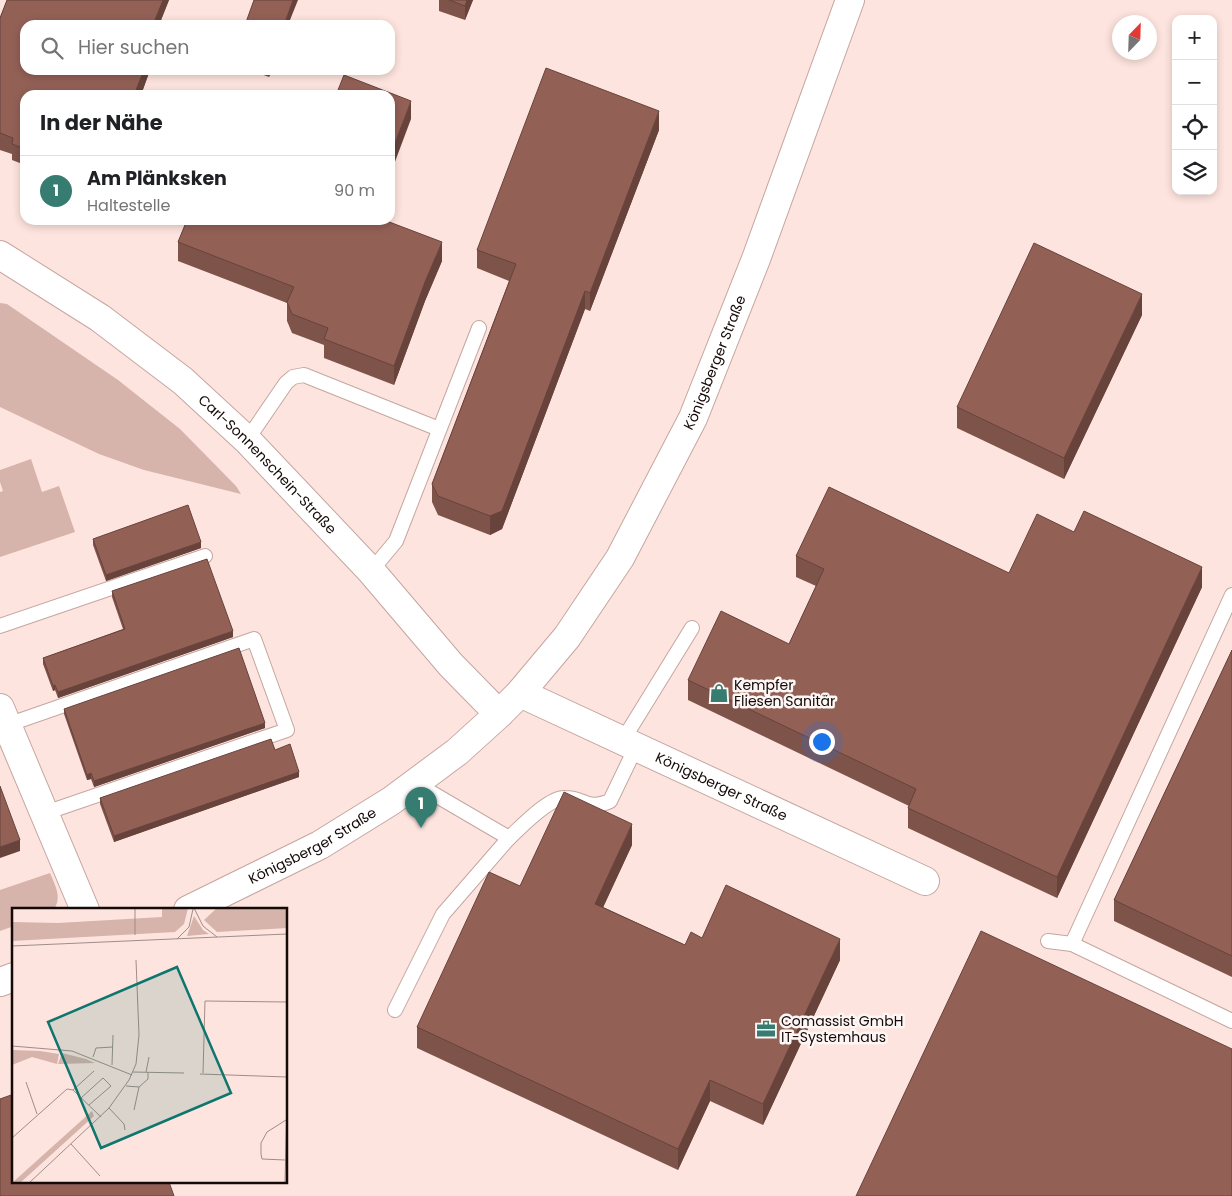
<!DOCTYPE html>
<html lang="de">
<head>
<meta charset="utf-8">
<style>
  :root { --surface:#fff; --page:#f2f2f2; --text:#202124; --muted:#757577; --line:#e0e0e0; --accent:#377c71 }
  body { margin:0; font-family:Poppins,sans-serif; background:var(--page); color:var(--text) }
  .controls { position:absolute; right:15px; top:15px; display:grid; overflow:hidden; border-radius:10px; box-shadow:0 2px 8px #0003 }
  .controls button { width:45px; height:45px; display:grid; place-items:center; padding:0; border:0; border-bottom:1px solid var(--line); background:var(--surface); color:var(--text); font:25px sans-serif }
  .compass { position:absolute; left:1112px; top:15px; width:45px; height:45px; border-radius:50%; background:var(--surface); box-shadow:0 2px 8px #0003; rotate:23deg }
  .you { position:absolute; left:821px; top:741px; width:18px; height:18px; margin:-12px; border:4px solid #fff; border-radius:50%; background:#1a73e8; box-shadow:0 0 0 8px #1a73e833 }
  .badge { display:grid; place-items:center; width:32px; height:32px; border-radius:50%; background:var(--accent); color:#fff; font-size:16px; font-weight:700 }
  .pin { position:absolute; translate:-50% -41px; filter:drop-shadow(0 1px 2px #0008) }
  .pin::after { content:''; position:absolute; top:26px; width:18px; height:15px; background:inherit; clip-path:polygon(0 0,100% 0,50% 100%) }
  .list { margin:0; padding:0; list-style:none }
  h2 { display:flex; justify-content:space-between; align-items:center; height:65px; margin:0; padding:0 20px; font-size:21px }
  h2 small { font-size:16px; font-weight:400; color:var(--muted) }
  .list li { display:grid; grid-template-columns:32px 1fr auto; gap:15px; align-items:center; box-sizing:border-box; height:70px; padding:0 20px; border-top:1px solid var(--line) }
  .list b { display:block; font-size:19px; white-space:nowrap }
  .list p { margin:0; font-size:16px; white-space:nowrap; color:var(--muted) }
  .list em { font-size:16px; font-style:normal; color:var(--muted) }
  .icon { flex:none; width:28px; height:28px; fill:none; stroke:currentColor; stroke-width:2; stroke-linecap:round; stroke-linejoin:round }
  .map { position:relative; flex:none; width:1232px; height:1196px; overflow:hidden }
  .search { position:absolute; background:var(--surface); box-shadow:0 2px 8px #0003; left:20px; top:20px; width:375px; height:55px; display:flex; align-items:center; gap:12px; box-sizing:border-box; padding:0 18px; border-radius:15px; color:var(--muted); font-size:19px }
  .panel { position:absolute; background:var(--surface); box-shadow:0 2px 8px #0003; left:20px; top:90px; width:375px; height:135px; border-radius:15px }
  .map>svg:first-child { display:block }
</style>
</head>
<body>
<div class="map">
<svg width="1232" height="1196" viewBox="0 0 1232 1196">
  <rect width="100%" height="100%" fill="#fee4de"/>
  <g fill="#d6b3ab">
    <polygon points="0,303 7,304 118,380 180,429 236,486 241,494 144,470 99,454 0,407"/>
    <polygon points="31,459 42,492 59,486 75,532 0,557 0,492 3,491 0,482 0,470"/>
    <path d="M 50,873 C 55,885 63,899 53,910 L 14,910 L 14,926 L 0,931 L 0,890 Z"/>
  </g>
  <g fill="none" stroke-linecap="round" stroke-linejoin="round">
    <g stroke="#c5a6a0" stroke-width="16">
      <g id="lane">
        <polyline points="247,440 286,383 293,377 304,375 439,429"/>
        <polyline points="371,571 396,541 479,328"/>
        <polyline points="0,626 205,556"/>
        <polyline points="7,725 254,639 287,730 45,813"/>
        <polyline points="623,740 692,628"/>
        <path d="M 415,783 L 509,838 C 521,827 549,797 565,798 C 586,798 586,811 610,801 L 636,747"/>
        <polyline points="1048,941 1072,944 1232,1021"/>
        <polyline points="1072,944 1232,595"/>
        <polyline points="395,1010 443,914 509,838"/>
      </g>
    </g>
    <g stroke="#c5a6a0" stroke-width="30">
      <g id="street">
        <path id="s1" d="M 0,255 L 100,318 L 183,381 L 247,440 L 371,571 L 451,665 L 499,714"/>
        <path id="s2" d="M 520,693 L 925,881"/>
        <polyline points="0,708 85,910"/>
      </g>
    </g>
    <g stroke="#c5a6a0" stroke-width="30">
      <g id="secondary">
        <path id="s3" d="M 188,910 L 320,845 L 391,801 L 457,752 L 499,714 L 520,693 L 567,637 L 620,558 L 693,418 L 756,259 L 850,0"/>
        <polyline points="0,982 14,977"/>
      </g>
    </g>
    <use href="#lane" stroke="#fff" stroke-width="14"/>
    <use href="#street" stroke="#fff" stroke-width="28"/>
    <use href="#secondary" stroke="#fff" stroke-width="28"/>
  </g>
  <g fill="#7e534a">
    <polygon points="7,0 169,0 159,25 25,70 150,70 141,95 25,95 25,165 12,160 12,154 0,150 0,18"/>
    <polygon points="439,0 473,0 465,20 439,11"/>
    <polygon points="250,70 272,70 269,77"/>
    <polygon points="659,130 590,311 585,309 502,529 490,535 438,515 432,502 432,484 509,281 477,268 477,250"/>
    <polygon points="187,220 388,220 387,221 442,261 425,301 394,385 324,358 324,345 292,333 287,321 287,303 178,261 178,242"/>
    <polygon points="1142,315 1064,479 957,428 957,407"/>
    <polygon points="1074,532 1202,587 1057,898 908,828 908,808 909,806 688,700 688,680 789,644 816,586 796,577 796,556 1009,573"/>
    <polygon points="93,539 201,548 106,581 93,545"/>
    <polygon points="112,591 233,637 58,698 55,690 53,691 43,664 43,658 123,629 112,597"/>
    <polygon points="1232,650 1232,977 1114,921 1114,900"/>
    <polygon points="64,709 265,728 94,787 91,779 87,780 64,714"/>
    <polygon points="275,750 299,777 114,842 100,804 100,798"/>
    <polygon points="632,845 603,907 685,945 702,938 840,960 763,1125 710,1101 678,1170 417,1048 417,1027 520,886"/>
  </g>
  <g fill="#67433c">
    <polygon points="163,0 169,0 159,25 153,25"/>
    <polygon points="293,0 298,0 288,25 284,25"/>
    <polygon points="467,0 473,0 465,20 465,6"/>
    <polygon points="144,70 150,70 141,95 134,95"/>
    <polygon points="269,70 272,70 269,77"/>
    <polygon points="411,101 411,119 390,175 390,156"/>
    <polygon points="659,111 659,130 590,311 590,293"/>
    <polygon points="393,187 393,206 390,213 390,195"/>
    <polygon points="442,242 442,261 425,301 394,385 394,366 425,282"/>
    <polygon points="585,291 585,309 502,529 490,535 490,516"/>
    <polygon points="1142,294 1142,315 1064,479 1064,458"/>
    <polygon points="201,542 201,548 106,581 106,575"/>
    <polygon points="1202,567 1202,587 1057,898 1057,877"/>
    <polygon points="233,631 233,637 58,698 58,692"/>
    <polygon points="55,685 55,690 53,691 53,686"/>
    <polygon points="265,723 265,728 94,787 94,781"/>
    <polygon points="299,772 299,777 114,842 114,836"/>
    <polygon points="91,773 91,779 87,780 87,775"/>
    <polygon points="632,824 632,845 595,925 595,904"/>
    <polygon points="20,840 20,851 0,858 0,847"/>
    <polygon points="840,939 840,960 763,1125 763,1104"/>
    <polygon points="710,1080 710,1101 678,1170 678,1149"/>
  </g>
  <g fill="#936056" stroke="#67433c">
    <polygon points="7,0 163,0 153,25 25,25 25,70 144,70 134,95 25,95 25,149 12,144 13,138 0,133 0,18"/>
    <polygon points="254,0 293,0 284,25 245,25"/>
    <polygon points="449,0 467,0 465,6"/>
    <polygon points="546,68 659,111 590,293 585,291 502,511 490,516 438,496 432,484 516,264 477,250"/>
    <polygon points="344,75 411,101 390,156 390,95 336,95"/>
    <polygon points="390,186 393,187 390,195"/>
    <polygon points="187,220 384,220 442,242 425,282 394,366 324,339 328,328 292,314 287,302 294,287 178,242"/>
    <polygon points="1034,243 1142,294 1064,458 957,407"/>
    <polygon points="829,487 1009,573 1037,514 1074,532 1084,511 1202,567 1057,877 908,808 916,789 688,680 721,611 789,644 824,569 796,556"/>
    <polygon points="188,505 201,542 106,575 93,539"/>
    <polygon points="207,559 233,631 58,692 55,685 53,686 43,658 125,629 112,591"/>
    <polygon points="239,648 265,723 94,781 91,773 87,775 64,709"/>
    <polygon points="1232,650 1232,956 1114,900"/>
    <polygon points="271,739 275,750 290,744 299,772 114,836 100,798"/>
    <polygon points="0,786 20,840 0,847"/>
    <polygon points="564,792 632,824 595,904 685,945 691,932 702,938 726,885 840,939 763,1104 710,1080 678,1149 417,1027 489,872 520,886"/>
    <polygon points="981,931 1232,1049 1232,1196 856,1196"/>
    <polygon points="14,1094 14,1182 169,1182 174,1196 0,1196 0,1099"/>
  </g>
  <defs>
    <g id="shop-bare" transform="scale(1.5)"><path d="M-5-2.5h2.3a2.7 3.5 0 0 1 5.4 0H5L5.5 6h-11ZM-1.5-2.5h3a1.5 2.3 0 0 0-3 0Z" fill="#377c71" stroke="#fdf6f5" stroke-width="2.5" paint-order="stroke"/></g>
    <g id="office-bare" transform="scale(1.5)"><path d="M-6-3h4V-5.5h4V-3h4V5H-6ZM-1-4.5V-3h2v-1.5ZM-6 0V1H6V0Z" fill="#377c71" stroke="#fdf6f5" stroke-width="2.5" paint-order="stroke"/></g>
  </defs>
  <g fill-rule="evenodd">
    <use href="#shop-bare" x="719" y="693"/>
    <use href="#office-bare" x="766" y="1029"/>
  </g>
  <g text-anchor="middle" dominant-baseline="central" stroke-width="5" stroke-linejoin="round" paint-order="stroke">
    <g font-size="14" fill="#140a08" stroke="#fdf6f5">
      <text stroke="none"><textPath href="#s3" startOffset="785">Königsberger Straße</textPath></text>
      <text stroke="none"><textPath href="#s1" startOffset="341">Carl-Sonnenschein-Straße</textPath></text>
      <text stroke="none"><textPath href="#s2" startOffset="222">Königsberger Straße</textPath></text>
      <text stroke="none"><textPath href="#s3" startOffset="140">Königsberger Straße</textPath></text>
    </g>
    <g font-size="14" fill="#140a08" stroke="#fdf6f5" text-anchor="start">
      <text x="734" y="685">Kempfer<tspan x="734" dy="16">Fliesen Sanitär</tspan></text>
      <text x="781" y="1021">Comassist GmbH<tspan x="781" dy="16">IT-Systemhaus</tspan></text>
    </g>
  </g>
  <g transform="translate(12 908)">
    <rect width="275" height="275" fill="#fee4de"/>
    <path d="M 150,0 L 176,0 L 172,16 L 163,24 L 0,33 L 0,14 L 46,15 L 150,9 ZM 205,0 L 275,0 L 275,20 L 205,24 L 192,12 ZM 182,8 L 191,22 L 197,26 L 175,28 ZM 0,142 L 28,143 L 47,146 L 45,156 L 20,149 L 0,157 ZM 50,145 L 74,151 L 83,155 L 46,156 ZM 80,203 L 82,208 L 8,275 L 0,275 Z" fill="#d6b3ab"/>
    <path fill="none" stroke="#a08d88" stroke-width="1" d="M 123,0 L 123,27M 182,0 L 191,18 L 205,29M 165,31 L 177,19 L 181,1M 0,38 L 275,26M 0,138 L 60,143 L 120,167M 81,149 L 84,140 L 101,139M 100,157 L 101,127M 121,164 L 172,165M 134,164 L 137,149M 191,165 L 193,93 L 275,94M 188,166 L 275,169M 14,174 L 25,206M 114,178 L 127,179 L 136,171 L 136,164M 61,182 L 82,163M 69,190 L 91,170 L 99,178 L 77,197M 97,200 L 112,216 L 113,222M 122,202 L 127,179M 0,230 L 55,181 L 61,182 L 89,209M 59,236 L 88,268M 273,252 L 250,251 L 249,246 L 249,235 L 255,224 L 274,212M 17,275 L 97,200 L 117,172 L 124,156 L 127,127 L 124,52M 273,275 L 275,193"/>
    <path fill="#0f766e" fill-opacity="0.15" stroke="#0f766e" stroke-width="2.5" d="M 165,59 L 219,185 L 89,240 L 36,114 Z"/>
    <rect width="275" height="275" fill="none" stroke="#140a08" stroke-width="2.5"/>
  </g>
</svg>
<div class="controls">
<button>+</button>
<button>−</button>
<button><svg class="icon" aria-label="locate" viewBox="0 0 24 24"><circle cx="12" cy="12" r="6"/><path d="M12 2v4M12 18v4M2 12h4M18 12h4"/></svg></button>
<button><svg class="icon" aria-label="layers" viewBox="0 0 24 24"><path d="M12 4l9 5-9 5-9-5zM3 14l9 5 9-5"/></svg></button>
</div>
<svg class="compass" viewBox="-18 -18 36 36"><path d="M0-13l5 13h-10z" fill="#e53935"/><path d="M0 13l5-13h-10z" fill="#757577"/></svg>
<div class="you"></div>
<div class="pin badge" style="left:421px;top:828px">1</div>
<div class="search"><svg class="icon" aria-label="search" viewBox="0 0 24 24"><circle cx="10" cy="10" r="6"/><path d="M15 15l6 6"/></svg>Hier suchen</div>
<section class="panel">
<h2>In der Nähe<small></small></h2>
<ul class="list">
<li><span class="badge">1</span><div><b>Am Plänksken</b><p>Haltestelle</p></div><em>90 m</em></li>
</ul>
</section>
</div>
</body>
</html>
